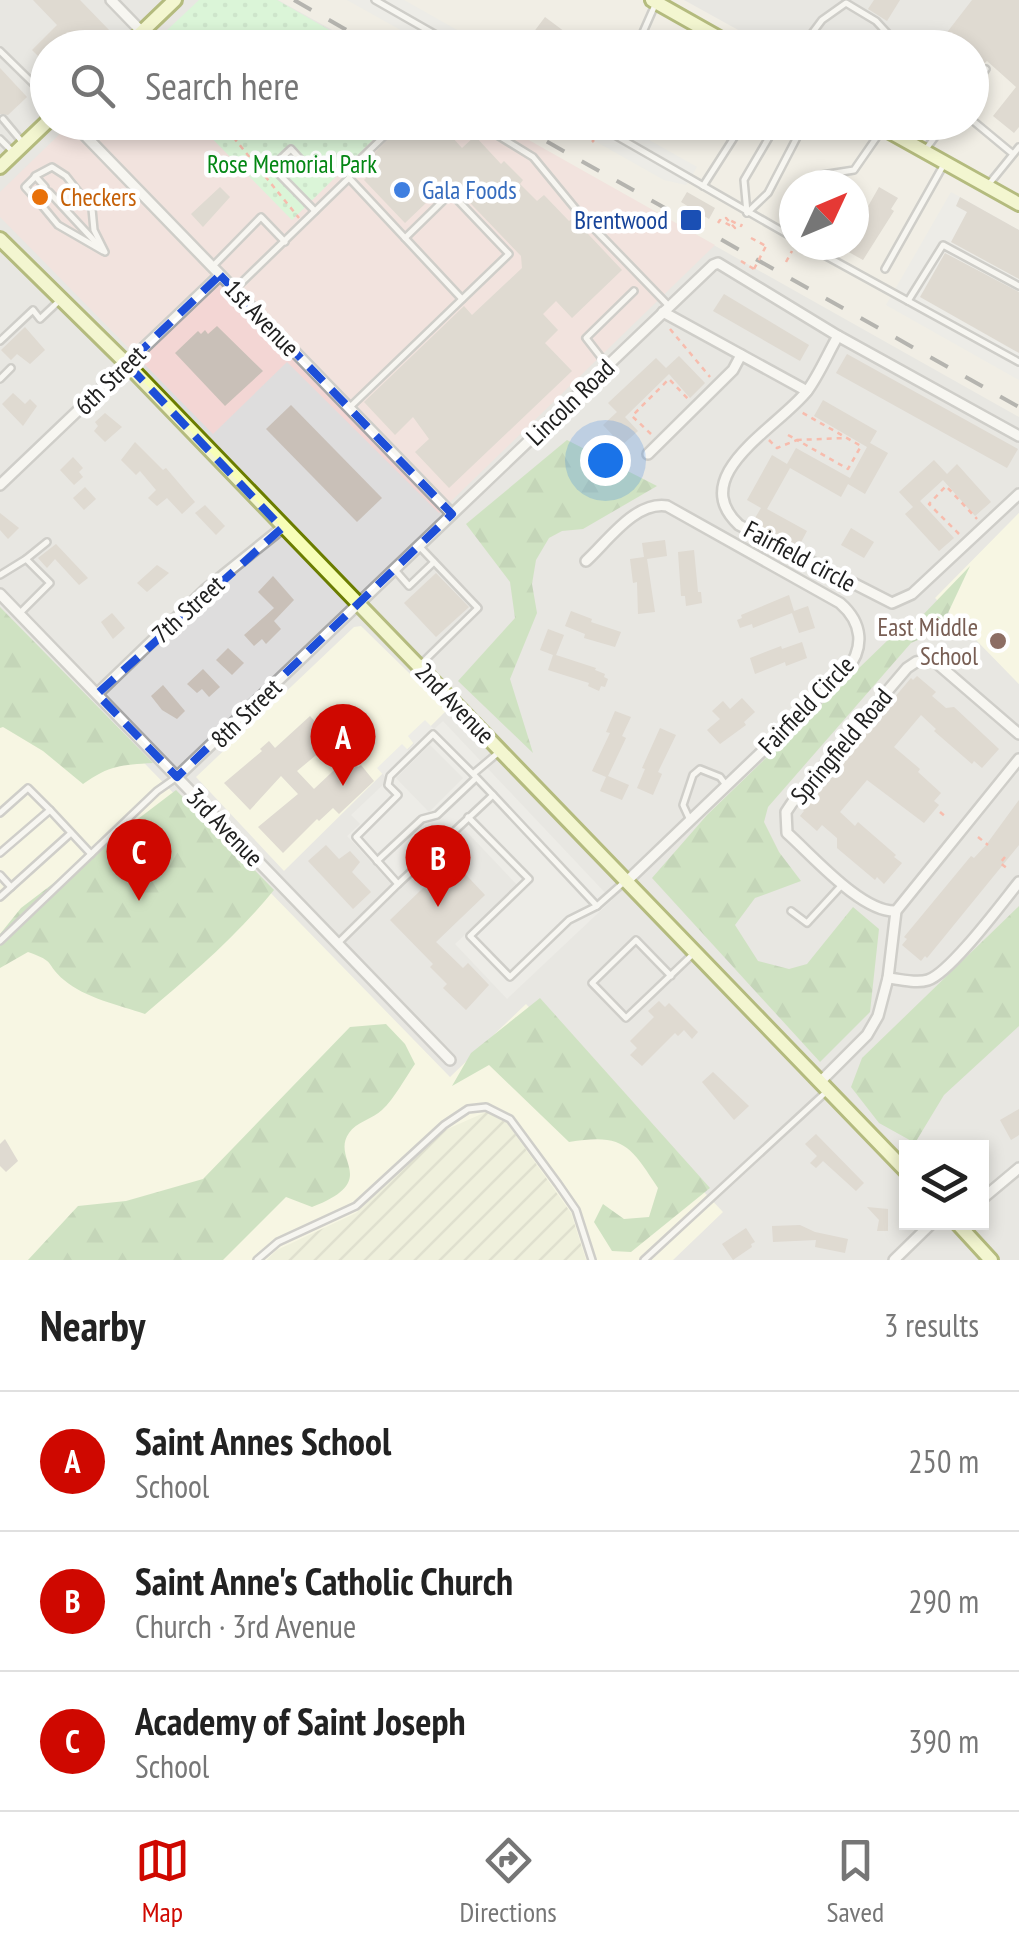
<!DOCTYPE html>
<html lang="en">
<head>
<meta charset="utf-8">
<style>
  :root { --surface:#fff; --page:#f6f6f6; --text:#222; --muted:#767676; --line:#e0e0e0; --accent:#cf0800 }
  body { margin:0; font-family:"PT Sans Narrow",sans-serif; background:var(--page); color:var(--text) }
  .controls { position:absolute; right:30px; bottom:30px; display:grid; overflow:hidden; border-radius:0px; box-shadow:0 5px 15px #0003 }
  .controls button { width:90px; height:90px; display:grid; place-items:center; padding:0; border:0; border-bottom:2px solid var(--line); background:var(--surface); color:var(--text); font:50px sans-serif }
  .compass { position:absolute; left:779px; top:170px; width:90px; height:90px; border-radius:50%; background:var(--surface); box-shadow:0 5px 15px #0003; rotate:46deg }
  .you { position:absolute; left:605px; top:460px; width:35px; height:35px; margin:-25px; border:8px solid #fff; border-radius:50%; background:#1a73e8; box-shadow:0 0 0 15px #1a73e833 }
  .badge { display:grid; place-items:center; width:65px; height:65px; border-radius:50%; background:var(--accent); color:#fff; font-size:32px; font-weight:700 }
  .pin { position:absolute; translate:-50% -82px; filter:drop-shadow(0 2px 5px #0008) }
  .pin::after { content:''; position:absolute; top:52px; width:35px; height:30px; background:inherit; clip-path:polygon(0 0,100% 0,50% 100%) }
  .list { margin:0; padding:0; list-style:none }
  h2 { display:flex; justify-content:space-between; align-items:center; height:130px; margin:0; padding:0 40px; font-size:42px }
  h2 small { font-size:32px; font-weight:400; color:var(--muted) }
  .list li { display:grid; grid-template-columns:65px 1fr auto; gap:30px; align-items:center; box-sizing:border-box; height:140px; padding:0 40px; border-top:2px solid var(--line) }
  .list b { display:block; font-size:38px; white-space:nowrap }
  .list p { margin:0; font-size:32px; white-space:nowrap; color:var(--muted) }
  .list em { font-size:32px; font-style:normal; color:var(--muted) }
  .icon { flex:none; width:55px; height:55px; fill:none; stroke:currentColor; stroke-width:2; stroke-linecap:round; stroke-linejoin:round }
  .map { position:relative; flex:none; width:1019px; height:1260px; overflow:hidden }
  .search { position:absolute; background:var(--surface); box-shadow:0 5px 15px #0003; left:30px; right:30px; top:30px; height:110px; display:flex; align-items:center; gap:25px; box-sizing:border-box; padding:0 35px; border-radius:55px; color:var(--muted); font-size:38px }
  .sheet { height:550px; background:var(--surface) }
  nav { display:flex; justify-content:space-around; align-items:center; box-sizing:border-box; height:140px; border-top:2px solid var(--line); background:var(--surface); font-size:28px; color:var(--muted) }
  nav a { display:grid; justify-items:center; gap:5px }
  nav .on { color:var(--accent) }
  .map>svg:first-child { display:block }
</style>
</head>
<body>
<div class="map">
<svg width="1019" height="1260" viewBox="0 0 1019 1260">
  <defs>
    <pattern id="farmland-furrows" width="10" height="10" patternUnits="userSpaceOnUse" patternTransform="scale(2.5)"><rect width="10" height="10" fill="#edf1d0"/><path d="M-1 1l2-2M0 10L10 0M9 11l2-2" fill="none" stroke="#cbceb2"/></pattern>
    <pattern id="forest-firs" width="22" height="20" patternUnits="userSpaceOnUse" patternTransform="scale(2.5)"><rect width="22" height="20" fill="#a7d397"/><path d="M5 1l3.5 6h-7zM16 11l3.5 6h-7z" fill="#8fb582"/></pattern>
    <pattern id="park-dots" width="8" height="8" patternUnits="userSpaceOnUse" patternTransform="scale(2.5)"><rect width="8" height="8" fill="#c0fdc8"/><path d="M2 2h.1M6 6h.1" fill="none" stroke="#a5d9ac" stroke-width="1.8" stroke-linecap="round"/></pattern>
  </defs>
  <rect width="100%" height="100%" fill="#f1eee5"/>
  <g fill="#dedddd" fill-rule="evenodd">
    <path d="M 0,0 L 278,0 L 363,47 L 48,48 L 48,122 L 497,123 L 1019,417 L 1019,513 L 936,598 L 1019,684 L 1019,1260 L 0,1260 ZM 906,1148 L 982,1148 L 982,1222 L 906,1222 Z"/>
    <polygon points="684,0 977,0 934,48 769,47"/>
  </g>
  <polygon fill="#f3d6d4" points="497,122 715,245 439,513 287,362 213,434 0,217 0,192 71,123 197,123 292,220 390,123"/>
  <g fill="#feffe0">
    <polygon points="1019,513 1019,684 935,598"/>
    <polygon points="0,615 450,1077 526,1004 723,1212 673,1260 0,1260"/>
    <polygon points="361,626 447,710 284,871 196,777 354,627"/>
  </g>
  <polygon fill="url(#farmland-furrows)" points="486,1112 507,1123 571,1213 586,1260 267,1260 277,1250 356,1213 443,1131"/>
  <g fill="url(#forest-firs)">
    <polygon points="567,440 657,486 583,529 562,531 549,538 536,560 532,584 537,613 510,679 533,753 458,681 515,618 510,582 466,524"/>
    <polygon points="970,566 940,630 911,643 768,807 764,822 779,852 801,881 755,898 735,925 758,961 789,969 807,964 853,907 879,929 870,1012 820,1062 652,878 707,815 889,639 919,619"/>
    <path d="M 0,607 L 153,763 C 121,765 110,765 83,784 L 43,751 L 3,727 L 0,728 Z"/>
    <path d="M 176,790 L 274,890 C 236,937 191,975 145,1014 C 119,1005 85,998 64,980 C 45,964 57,962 28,952 L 0,968 L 0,934 L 21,908 Z"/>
    <polygon points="1019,906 1019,1026 944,1095 915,1143 879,1123 851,1087 862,1058"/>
    <path d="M 540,998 L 710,1188 L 631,1252 L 612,1251 L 594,1222 L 603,1204 L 624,1219 L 649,1217 L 658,1188 C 630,1145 623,1133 569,1142 L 489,1065 L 452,1086 L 471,1053 Z"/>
    <path d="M 386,1024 L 405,1044 L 415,1064 C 405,1078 395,1098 382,1110 C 373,1119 356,1122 349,1133 C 330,1160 382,1180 312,1207 L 286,1197 L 223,1260 L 28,1260 L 78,1206 L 126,1201 L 203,1179 L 350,1027 Z"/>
  </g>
  <g fill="url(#park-dots)">
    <polygon points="199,0 277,0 359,47 149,47"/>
    <polygon points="197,123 390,123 292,220"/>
  </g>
  <g fill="#e8e8e8" fill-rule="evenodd">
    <polygon points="347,0 404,0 487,47 431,47"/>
    <polygon points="563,123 619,123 697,167 686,185 664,180"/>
    <polygon points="951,192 1019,230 1019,380 886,305"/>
    <path d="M 425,720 L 434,729 L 443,721 L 612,900 L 507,999 L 455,944 L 517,885 L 464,829 L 398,891 L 347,836 L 360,824 L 351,815 L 388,780 L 377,768 L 402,744 L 408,750 L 414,744 L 408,736 ZM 430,745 L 463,778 L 429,812 L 396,778 Z"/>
  </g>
  <g fill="#c9c0b8">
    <polygon points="33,0 80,0 110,31 93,48 48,48 48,66 32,50 57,25"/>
    <polygon points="874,0 900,0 887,21 868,9"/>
    <polygon points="972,0 1019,0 1019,127 1014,133 993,116 1016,87 987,61 981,66 980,59 972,52 972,48 935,48"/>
    <polygon points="545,17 569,35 560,48 545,48 530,37"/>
    <polygon points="0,68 27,97 8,115 0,114"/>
    <polygon points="405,122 432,122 438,129 442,126 462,148 475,136 501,164 504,161 523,180 520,184 537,201 544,195 569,221 573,218 622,270 572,318 556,301 543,314 558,330 545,343 572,371 449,488 415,452 429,439 413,417 395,435 364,402 464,306 472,315 522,268 521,256 449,181 405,223 364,180 368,176 361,167"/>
    <polygon points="220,187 230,197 203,227 191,214"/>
    <polygon points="879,187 898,198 891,209 894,211 863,260 836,245 854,245 854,231"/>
    <polygon points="687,192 715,208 709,219 681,202"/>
    <polygon points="960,197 1019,230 1019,279 951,242 967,212 956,206"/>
    <polygon points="945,253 1019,292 1019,353 920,297"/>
    <polygon points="724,294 809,345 800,361 713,311"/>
    <polygon points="217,326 263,371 225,406 175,353 198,331 201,334 205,330 208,334"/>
    <polygon points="25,327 45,350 30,364 17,354 11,360 1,350"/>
    <polygon points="847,354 1018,449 1007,468 836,373"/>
    <polygon points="679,356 705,383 690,398 669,374 625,417 638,431 622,445 603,425 617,412 608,403 656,358 666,368"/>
    <polygon points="13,393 25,404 30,399 37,406 23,426 2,404"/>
    <polygon points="823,400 877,431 870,443 888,453 865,494 848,484 841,497 790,468 767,509 807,531 799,546 752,523 761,508 747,500 772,455 787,464 796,448 850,478 867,447 814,416"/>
    <polygon points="291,405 382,498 357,522 266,429"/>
    <polygon points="105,413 122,427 105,442 94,431 98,426 95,422"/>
    <polygon points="135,442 163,470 166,468 195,502 182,514 167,498 157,506 148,498 156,490 140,471 136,475 121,460"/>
    <polygon points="73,457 83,468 79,472 83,477 74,485 60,470"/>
    <polygon points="934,460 947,474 957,464 991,502 975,516 943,480 920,501 954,538 939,551 905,514 913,507 899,492"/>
    <polygon points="85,487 96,499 84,510 73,498"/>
    <polygon points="205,505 225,526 216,535 195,513"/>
    <polygon points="0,513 19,528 8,539 0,530"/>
    <polygon points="851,528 874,542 864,558 841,545"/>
    <polygon points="665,540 667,556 647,559 655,612 638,614 637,582 633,583 630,559 644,557 642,543"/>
    <polygon points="56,544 88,578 79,585 55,559 47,568 38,558"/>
    <polygon points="694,550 698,592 701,592 702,603 686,606 685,596 681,596 678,552"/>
    <polygon points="157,565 169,573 147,592 137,583"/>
    <polygon points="436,573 469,607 436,637 404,603"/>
    <polygon points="273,576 294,600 274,621 281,629 266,644 262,639 254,646 244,635 274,608 258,592"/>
    <polygon points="789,595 794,611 808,606 815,628 799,633 792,613 753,628 752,624 740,628 737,620 742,618 741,615"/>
    <polygon points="571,611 592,619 591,622 621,632 615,647 584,638 585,634 565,626"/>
    <polygon points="112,613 125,628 113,639 101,622"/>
    <polygon points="548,629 564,635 556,655 596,668 595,670 605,674 604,677 608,679 605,687 601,686 599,691 588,686 589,683 548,670 553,655 540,650"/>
    <polygon points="802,642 807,658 786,666 785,662 755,674 750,658 781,646 782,649"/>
    <polygon points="228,648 244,663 232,675 216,660"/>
    <polygon points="203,669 220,687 209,697 202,689 197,693 187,684"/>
    <polygon points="917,676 936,692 932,696 946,708 954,707 999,749 982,768 974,761 972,764 934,731 936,729 921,715 894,747 920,769 918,772 941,793 934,801 939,805 924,823 867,780 840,812 855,826 858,822 896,855 894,857 902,863 884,884 877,877 875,880 837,848 837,838 822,825 817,831 800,816 804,811 801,808 911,678 913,680"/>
    <polygon points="163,685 185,711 177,719 162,710 151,696"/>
    <polygon points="742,698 755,712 744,722 746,725 720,744 707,730 720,719 712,711 723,701 730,709"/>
    <polygon points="615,711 631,717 622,736 626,738 608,776 629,785 622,800 600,791 606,777 592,771 610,733 606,732"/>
    <polygon points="310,716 333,741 297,771 314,789 348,757 358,767 361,765 374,781 339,814 333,808 319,821 317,819 283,853 258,827 298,794 281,776 250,810 224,783 262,751 260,749 269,741 275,748"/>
    <polygon points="660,728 676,735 658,772 662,774 653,795 637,788 645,769 642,768"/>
    <polygon points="1019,800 1019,845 927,958 925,956 921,961 902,945 907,939 904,937 971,856 974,858 986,845"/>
    <polygon points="326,845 339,859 350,851 360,862 352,872 371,892 353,909 308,861"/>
    <polygon points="452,860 485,895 436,942 463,968 468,963 489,985 466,1010 443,988 447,984 430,967 433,964 390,920"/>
    <polygon points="659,1001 665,1007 669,1003 698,1032 692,1039 684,1030 678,1036 675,1033 642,1066 630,1055 637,1048 630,1041 654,1017 648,1011"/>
    <polygon points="713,1072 749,1106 734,1120 702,1082"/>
    <polygon points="1019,1109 1019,1135 1011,1140 1000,1120"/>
    <polygon points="816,1134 864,1183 856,1191 823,1161 816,1168 810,1163 817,1156 805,1144"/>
    <polygon points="5,1139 18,1161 6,1172 0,1166 0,1144"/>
    <polygon points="867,1207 888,1209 888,1231 877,1231 879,1220"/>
    <polygon points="800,1225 815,1232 848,1239 845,1253 815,1247 816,1240 773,1242 772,1226"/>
    <polygon points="746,1228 755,1242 751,1244 752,1247 733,1260 722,1244"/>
  </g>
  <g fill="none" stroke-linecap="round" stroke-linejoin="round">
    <g stroke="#a7a7a7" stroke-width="10">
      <g id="lane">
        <polyline points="375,0 459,48"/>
        <polyline points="636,48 655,5"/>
        <polyline points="801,48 822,20 846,3 876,21 901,48"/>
        <polyline points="0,51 48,98"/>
        <polyline points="972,89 986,69"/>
        <polyline points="44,98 44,122"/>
        <polyline points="3,119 23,143"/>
        <polyline points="972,120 1013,154"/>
        <polyline points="476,122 533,157 579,213 668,305"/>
        <polyline points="592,122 794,238"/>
        <polyline points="0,139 12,151"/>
        <polyline points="926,149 946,122"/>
        <polyline points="310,170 291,149 272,167 315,211"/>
        <polyline points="34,178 25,187 34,197"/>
        <polyline points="349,178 462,299"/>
        <polyline points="989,184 1019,147"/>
        <polyline points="811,185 822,175 854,170 881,131"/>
        <polyline points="703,186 744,122"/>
        <polyline points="45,187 35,176 52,167 66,176 92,209 94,230 105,252"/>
        <polyline points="49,192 100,247"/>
        <polyline points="39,202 58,225 103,251"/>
        <polyline points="747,213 768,193 805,122"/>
        <polyline points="747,213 744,180 778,122"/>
        <polyline points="806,245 1019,362"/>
        <polyline points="212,267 261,217 285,242"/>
        <polyline points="885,269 943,166"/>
        <polyline points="234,290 349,178 351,168 399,122"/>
        <polyline points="908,301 943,245 1019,286"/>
        <polyline points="0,341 33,310 40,319 59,301"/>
        <polyline points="607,365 586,338 634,291"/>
        <polyline points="0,379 11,368"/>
        <polyline points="349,408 509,254 451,193 405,238"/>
        <polyline points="419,546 478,608 420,665"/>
        <polyline points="26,559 47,542"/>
        <polyline points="395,570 409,586 434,562"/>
        <polyline points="0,575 26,559 50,583 19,614"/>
        <polyline points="473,774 493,795 398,884 356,837 398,795 388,785 390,776 433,734 473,774 499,752"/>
        <polyline points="493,795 597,906 623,883"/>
        <polyline points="0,813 28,788 50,810"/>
        <polyline points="468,817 529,879 470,936 510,977 569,920 597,906"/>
        <polyline points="689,818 683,805 693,775 700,769 720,777 726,785"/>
        <polyline points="0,853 50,810 91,854"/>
        <polyline points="377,861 422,819 437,815 476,778"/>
        <polyline points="0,875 11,887"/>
        <polyline points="0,897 71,833"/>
        <polyline points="791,911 807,923 841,886"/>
        <polyline points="0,941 157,791 177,777"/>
        <polyline points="337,944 398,884"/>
        <polyline points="671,976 636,940 592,983 626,1018 693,954"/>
        <polyline points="257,1260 278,1242 356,1206 444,1125 468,1109 486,1107 510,1119 558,1184 576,1210 592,1260"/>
        <polyline points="644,1260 826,1092"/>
      </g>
    </g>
    <g stroke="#a7a7a7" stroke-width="14">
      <g id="street">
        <polyline points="111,0 142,32"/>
        <polyline points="72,122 452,514"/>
        <polyline points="663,312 807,391"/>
        <path d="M 1019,436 L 838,336 C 828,353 819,375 807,391 C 779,427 685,475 739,525 L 892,603 L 912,594 L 1019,494"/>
        <polyline points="648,454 733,370 741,355"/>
        <polyline points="0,485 220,275"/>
        <path d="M 586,561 C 608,541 635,501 667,506 L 840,603 C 863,623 865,648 846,671 L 627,881"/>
        <polyline points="0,594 450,1060"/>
        <polyline points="97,694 205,590 282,528"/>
        <polyline points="177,777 713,265 718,263 838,336"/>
        <path d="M 896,911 C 862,913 812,855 787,833 L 786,812 L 792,803 L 907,668 L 916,662 L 932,659 L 1019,734"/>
        <path d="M 888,978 C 900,979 916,984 928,980 C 950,973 1002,903 1019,882"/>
        <polyline points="820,1082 867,1035 878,1016 888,978 896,911 1019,759"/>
        <polyline points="982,1199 1019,1168"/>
        <polyline points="894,1260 933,1222"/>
      </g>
    </g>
    <g stroke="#6b7d00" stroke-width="18">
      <g id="secondary">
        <polyline points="652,0 737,48"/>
        <polyline points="125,48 175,0"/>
        <polyline points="872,122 1019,204"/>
        <polyline points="0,167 48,121"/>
        <polyline points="0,239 127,364 906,1171"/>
        <polyline points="956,1222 991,1260"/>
      </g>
    </g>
    <g stroke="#ff7e68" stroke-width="2.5" stroke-dasharray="5 5" stroke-linecap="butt">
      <polyline points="221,122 299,218"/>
      <polyline points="592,142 594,140"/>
      <polyline points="718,223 720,220 735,228 726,218 741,226 742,224"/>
      <polyline points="751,238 766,246"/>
      <polyline points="741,261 754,269"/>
      <polyline points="786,262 792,251"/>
      <polyline points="670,329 710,377"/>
      <polyline points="651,434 632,416 669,379 689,400"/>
      <polyline points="788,435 797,440 845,438"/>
      <polyline points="769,440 777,448 797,440 848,469 861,446 801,412"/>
      <polyline points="959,534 929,504 946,486 977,519"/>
      <polyline points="940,812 946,817"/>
      <polyline points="978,837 988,845"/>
      <polyline points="1005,857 1000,863 1008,869"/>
    </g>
    <use href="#lane" stroke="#fff" stroke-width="5"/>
    <use href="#street" stroke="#fff" stroke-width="9"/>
    <use href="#secondary" stroke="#f7feb7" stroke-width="12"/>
    <g stroke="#6e6e6e" stroke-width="4" stroke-dasharray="20 20" stroke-linecap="butt">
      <polyline points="294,0 378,48"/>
      <polyline points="512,122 1019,407"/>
    </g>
    <polyline stroke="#ff7e68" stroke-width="2.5" stroke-dasharray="5 5" stroke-linecap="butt" points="754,269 766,246"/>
  </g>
  <path d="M0 0H1019V1260H0ZM 220,275 L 452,514 L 177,777 L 97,694 L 282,528 L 127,364 Z" fill="#f1eee5" fill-opacity=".55" fill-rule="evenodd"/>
  <path fill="none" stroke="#1d4ed8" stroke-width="8" stroke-dasharray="20 12" stroke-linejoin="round" d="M 220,275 L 452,514 L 177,777 L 97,694 L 282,528 L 127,364 Z"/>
  <circle fill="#3f7fe0" stroke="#fff" stroke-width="4" cx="402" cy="190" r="10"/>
  <circle fill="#e8710a" stroke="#fff" stroke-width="4" cx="40" cy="197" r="10"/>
  <rect fill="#1a4fb4" stroke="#fff" stroke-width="4" x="679" y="208" width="24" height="24" rx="5"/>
  <circle fill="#8d6e63" stroke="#fff" stroke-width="4" cx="998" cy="641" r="10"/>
  <g text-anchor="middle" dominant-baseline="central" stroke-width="9" stroke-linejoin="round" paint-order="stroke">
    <g font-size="25" fill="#048714" stroke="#fff">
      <text x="292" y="164">Rose Memorial Park</text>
    </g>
    <g font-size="25" fill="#366cbe" stroke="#fff" text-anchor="start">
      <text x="422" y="190">Gala Foods</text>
    </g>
    <g font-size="25" fill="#c56008" stroke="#fff" text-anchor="start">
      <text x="60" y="197">Checkers</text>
    </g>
    <g font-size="25" fill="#164399" stroke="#fff" text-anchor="end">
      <text x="668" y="220">Brentwood</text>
    </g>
    <g font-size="25" fill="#202020" stroke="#fff">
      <text transform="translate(262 318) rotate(46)">1st Avenue</text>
      <text transform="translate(110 380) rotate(-44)">6th Street</text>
      <text transform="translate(570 402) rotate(-44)">Lincoln Road</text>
      <text transform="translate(800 556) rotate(28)">Fairfield circle</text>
      <text transform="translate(188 609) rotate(-42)">7th Street</text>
      <text transform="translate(455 703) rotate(46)">2nd Avenue</text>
      <text transform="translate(806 705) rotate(-46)">Fairfield Circle</text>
      <text transform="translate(246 713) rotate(-44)">8th Street</text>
      <text transform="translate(841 746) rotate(-50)">Springfield Road</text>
      <text transform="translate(225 827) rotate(46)">3rd Avenue</text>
    </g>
    <g font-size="25" fill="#785e54" stroke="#fff" text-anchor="end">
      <text x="978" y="627">East Middle<tspan x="978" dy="29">School</tspan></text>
    </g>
  </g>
</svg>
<div class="controls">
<button><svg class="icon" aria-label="layers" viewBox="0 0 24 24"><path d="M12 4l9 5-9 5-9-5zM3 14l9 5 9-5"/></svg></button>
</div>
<svg class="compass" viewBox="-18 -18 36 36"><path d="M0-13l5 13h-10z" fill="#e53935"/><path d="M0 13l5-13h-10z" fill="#767676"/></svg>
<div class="you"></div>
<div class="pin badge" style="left:343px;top:786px">A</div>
<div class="pin badge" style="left:438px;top:907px">B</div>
<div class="pin badge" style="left:139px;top:901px">C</div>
<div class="search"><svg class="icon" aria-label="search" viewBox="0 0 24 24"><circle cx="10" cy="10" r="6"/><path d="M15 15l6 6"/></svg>Search here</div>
</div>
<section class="sheet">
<h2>Nearby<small>3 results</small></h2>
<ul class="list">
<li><span class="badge">A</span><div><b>Saint Annes School</b><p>School</p></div><em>250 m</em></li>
<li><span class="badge">B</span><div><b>Saint Anne's Catholic Church</b><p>Church · 3rd Avenue</p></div><em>290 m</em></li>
<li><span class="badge">C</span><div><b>Academy of Saint Joseph</b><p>School</p></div><em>390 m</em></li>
</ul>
</section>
<nav>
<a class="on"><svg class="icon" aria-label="map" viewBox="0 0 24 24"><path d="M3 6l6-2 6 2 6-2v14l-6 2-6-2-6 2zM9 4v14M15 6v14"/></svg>Map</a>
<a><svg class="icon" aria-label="directions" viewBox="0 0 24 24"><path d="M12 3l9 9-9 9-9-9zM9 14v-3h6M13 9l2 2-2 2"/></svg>Directions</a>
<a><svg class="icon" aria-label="saved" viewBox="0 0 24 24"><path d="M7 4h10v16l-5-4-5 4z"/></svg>Saved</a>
</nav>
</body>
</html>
